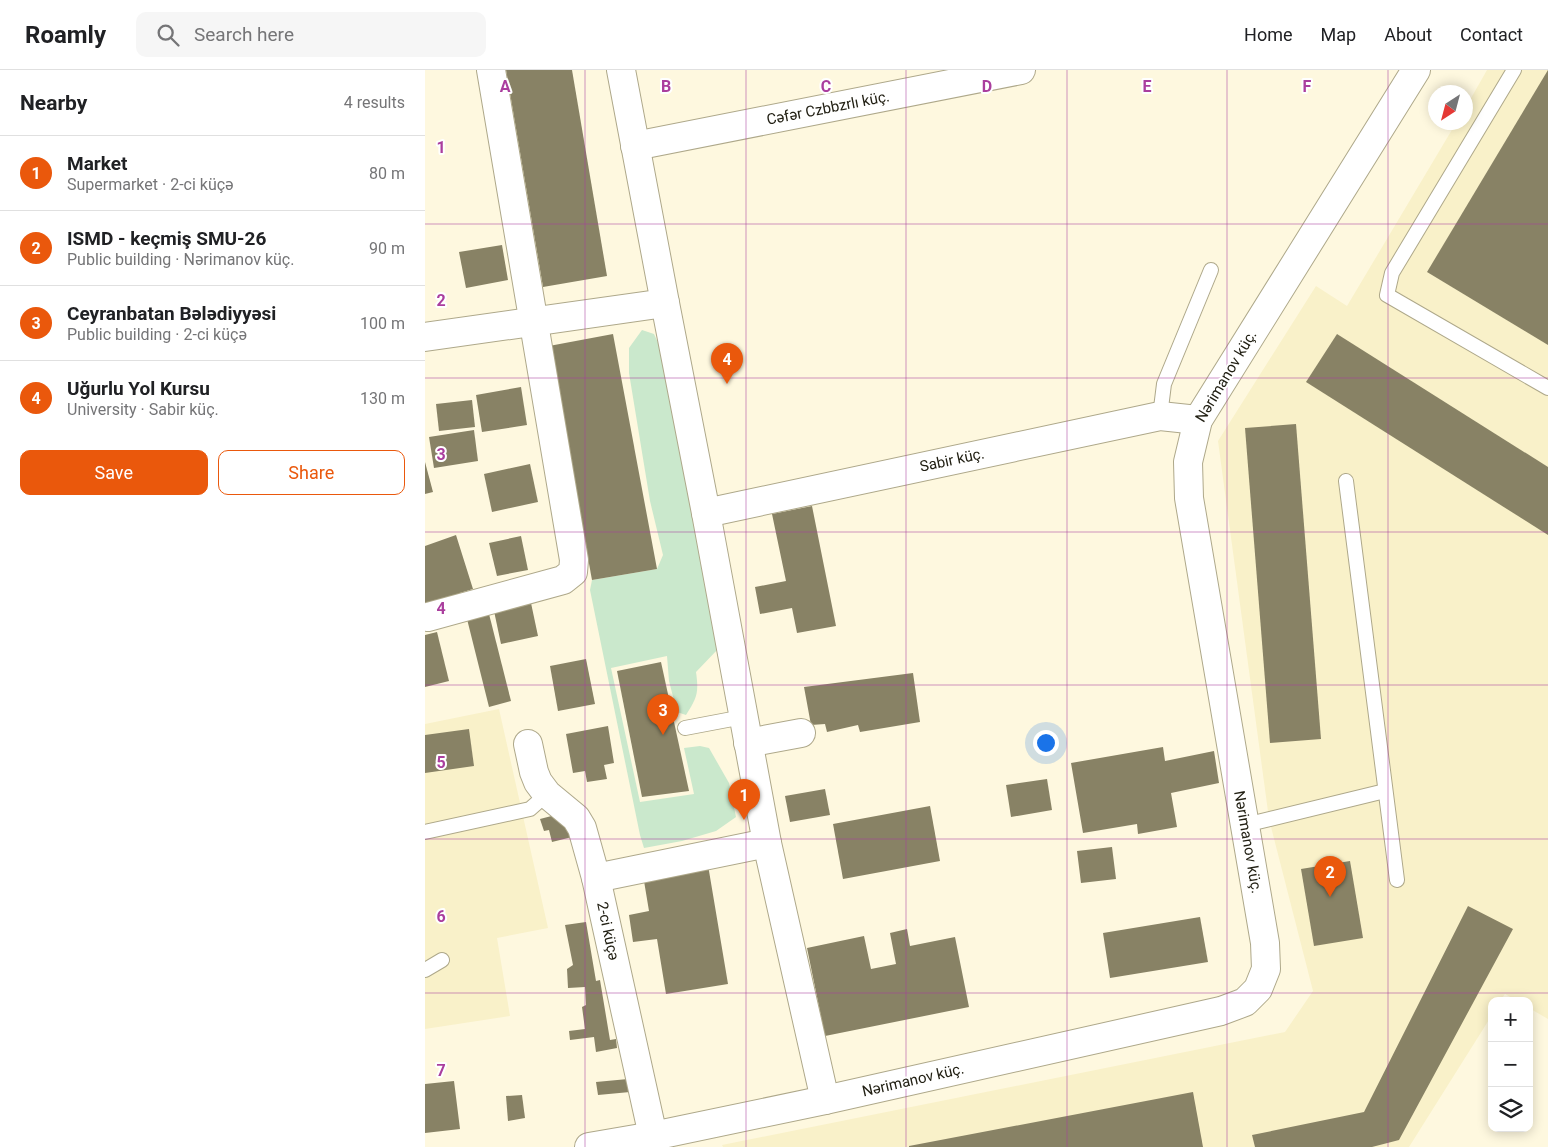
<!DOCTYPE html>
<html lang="en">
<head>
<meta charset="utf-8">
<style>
  :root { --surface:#fff; --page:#f6f6f6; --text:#202124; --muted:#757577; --line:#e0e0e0; --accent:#ea580c }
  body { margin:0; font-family:Roboto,sans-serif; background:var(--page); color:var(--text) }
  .controls { position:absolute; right:15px; bottom:15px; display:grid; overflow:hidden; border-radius:10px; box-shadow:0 2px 12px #0003 }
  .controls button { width:45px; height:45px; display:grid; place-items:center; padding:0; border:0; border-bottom:1px solid var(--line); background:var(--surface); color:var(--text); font:25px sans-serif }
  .compass { position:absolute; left:1003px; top:15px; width:45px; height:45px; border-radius:50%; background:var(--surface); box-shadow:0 2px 12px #0003; rotate:216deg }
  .you { position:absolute; left:620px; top:672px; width:18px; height:18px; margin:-12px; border:4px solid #fff; border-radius:50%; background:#1a73e8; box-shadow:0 0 0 8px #1a73e833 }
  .badge { display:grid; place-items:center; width:32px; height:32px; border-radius:50%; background:var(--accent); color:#fff; font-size:16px; font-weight:700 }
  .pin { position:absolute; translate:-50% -41px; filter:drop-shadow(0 1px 2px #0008) }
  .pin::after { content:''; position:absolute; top:26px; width:18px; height:15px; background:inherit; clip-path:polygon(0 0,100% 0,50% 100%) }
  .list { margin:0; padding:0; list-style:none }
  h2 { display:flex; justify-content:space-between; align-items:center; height:65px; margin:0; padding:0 20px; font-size:21px }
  h2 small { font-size:16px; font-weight:400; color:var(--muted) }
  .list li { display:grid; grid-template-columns:32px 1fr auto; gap:15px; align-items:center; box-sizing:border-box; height:75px; padding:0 20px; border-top:1px solid var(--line) }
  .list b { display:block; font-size:19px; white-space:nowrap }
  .list p { margin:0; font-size:16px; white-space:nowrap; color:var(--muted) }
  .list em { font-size:16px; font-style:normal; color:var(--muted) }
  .actions { display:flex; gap:10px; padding:15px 20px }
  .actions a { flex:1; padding:11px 0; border:1px solid var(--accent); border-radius:10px; text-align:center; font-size:18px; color:var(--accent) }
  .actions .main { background:var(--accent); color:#fff }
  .icon { flex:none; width:28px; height:28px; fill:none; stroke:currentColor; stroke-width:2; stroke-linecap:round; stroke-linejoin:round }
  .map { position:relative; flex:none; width:1123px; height:1077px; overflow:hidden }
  header { display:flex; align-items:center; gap:30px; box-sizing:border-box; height:70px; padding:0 25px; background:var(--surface); border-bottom:1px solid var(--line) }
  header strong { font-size:24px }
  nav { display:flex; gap:28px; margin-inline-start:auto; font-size:18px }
  .search { width:350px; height:45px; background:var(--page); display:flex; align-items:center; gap:12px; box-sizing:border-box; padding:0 18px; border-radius:10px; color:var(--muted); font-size:19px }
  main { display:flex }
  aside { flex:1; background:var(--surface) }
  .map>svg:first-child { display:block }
</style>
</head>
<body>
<header>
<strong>Roamly</strong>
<div class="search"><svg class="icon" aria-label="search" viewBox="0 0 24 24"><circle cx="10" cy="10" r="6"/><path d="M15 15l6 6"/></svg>Search here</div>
<nav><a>Home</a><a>Map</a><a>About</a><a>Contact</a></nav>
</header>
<main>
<aside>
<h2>Nearby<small>4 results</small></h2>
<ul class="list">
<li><span class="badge">1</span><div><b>Market</b><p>Supermarket · 2-ci küçə</p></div><em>80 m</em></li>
<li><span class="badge">2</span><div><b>ISMD - keçmiş SMU-26</b><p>Public building · Nərimanov küç.</p></div><em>90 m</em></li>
<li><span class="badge">3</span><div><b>Ceyranbatan Bələdiyyəsi</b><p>Public building · 2-ci küçə</p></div><em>100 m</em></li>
<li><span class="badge">4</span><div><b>Uğurlu Yol Kursu</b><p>University · Sabir küç.</p></div><em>130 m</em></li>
</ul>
<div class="actions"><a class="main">Save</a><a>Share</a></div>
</aside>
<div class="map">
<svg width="1123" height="1077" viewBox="0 0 1123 1077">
  <rect width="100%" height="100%" fill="#fef8df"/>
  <g fill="#f9f1c9">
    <polygon points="1062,0 1123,0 1123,949 1104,938 1104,931 1092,931 1080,924 1075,931 1067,931 1067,945 984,1077 298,1077 297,1075 860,962 888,921 844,749 793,371 891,216 922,236 1031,53 1040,52 1041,37"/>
    <polygon points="74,639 123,858 72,868 85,946 0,959 0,654"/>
  </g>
  <path fill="#cae8cc" d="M 217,260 L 229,264 L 241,290 L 259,389 L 264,429 L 291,557 L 293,579 L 271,602 C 274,623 272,628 261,645 L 252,642 L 244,611 L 242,586 L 186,598 L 215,732 L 269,724 L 259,678 L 275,676 L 284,678 L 304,713 L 311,747 L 291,761 L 257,771 L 219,778 L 215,765 L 165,520 L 167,510 L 232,499 L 238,485 L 225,431 L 204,303 L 204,278 Z"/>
  <g fill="#888265">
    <polygon points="81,0 147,0 182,206 118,217"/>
    <polygon points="1123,0 1123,275 1002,202"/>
    <polygon points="77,175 83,210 41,218 34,182"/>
    <polygon points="188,264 232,499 167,510 124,276"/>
    <polygon points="912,264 1123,397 1123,465 881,312"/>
    <polygon points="96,317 102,355 57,362 51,325"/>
    <polygon points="47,330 50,357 14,361 11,334"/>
    <polygon points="871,354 896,669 845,673 820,358"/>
    <polygon points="49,360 53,391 9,398 4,367"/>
    <polygon points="0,392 8,422 0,424"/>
    <polygon points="105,394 113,432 67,442 59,404"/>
    <polygon points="387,436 411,556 372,563 367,538 335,544 330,517 361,511 347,444"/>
    <polygon points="31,465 48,519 35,523 36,527 0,538 0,476"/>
    <polygon points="96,466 103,500 72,506 64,473"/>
    <polygon points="106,533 113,566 76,574 69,541"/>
    <polygon points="63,540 86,631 64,637 41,545"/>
    <polygon points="12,562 24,611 0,617 0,565"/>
    <polygon points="161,589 170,634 133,641 125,596"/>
    <polygon points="236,592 264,721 217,727 192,601"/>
    <polygon points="488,603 495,652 435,662 433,655 402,662 400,654 386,655 379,617"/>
    <polygon points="183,656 189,693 179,695 182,709 162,712 160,701 148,703 141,664"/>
    <polygon points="44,659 49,696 0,703 0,665"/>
    <polygon points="738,677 740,691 789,681 794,713 746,723 752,757 713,764 712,754 658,763 646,693"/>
    <polygon points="622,709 627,740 586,747 581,715"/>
    <polygon points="400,719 405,745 365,752 360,726"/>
    <polygon points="505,736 515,791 418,809 408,754"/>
    <polygon points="138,743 147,767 127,772 124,760 119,761 115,749"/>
    <polygon points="687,777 691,809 656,813 652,781"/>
    <polygon points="925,791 938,868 889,876 876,799"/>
    <polygon points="283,795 303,914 241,924 232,869 208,872 204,845 224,841 218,805"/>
    <polygon points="1043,836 1088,859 974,1070 947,1077 830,1077 827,1065 939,1042"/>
    <polygon points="775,847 783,892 685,908 678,863"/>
    <polygon points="161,852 171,911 175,910 185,970 191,969 192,978 171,982 169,967 145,970 144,961 160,959 157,937 161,935 160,917 143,918 142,899 148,895 140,855"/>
    <polygon points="482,859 485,876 530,867 544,937 400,966 382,878 439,866 446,899 471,894 465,863"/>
    <polygon points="203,1009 205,1022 173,1025 171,1012"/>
    <polygon points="29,1011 35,1059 0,1063 0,1014"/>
    <polygon points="768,1022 778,1077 484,1077 484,1076"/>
    <polygon points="97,1025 100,1048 83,1051 81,1026"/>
  </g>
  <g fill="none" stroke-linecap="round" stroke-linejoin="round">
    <g stroke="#aea88a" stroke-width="16">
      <g id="lane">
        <polyline points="1089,0 967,203 962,225 1123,318"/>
        <polyline points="735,346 739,314 786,200"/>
        <polyline points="921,411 972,810"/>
        <polyline points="260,658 318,647"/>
        <polyline points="820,755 960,721"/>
        <polyline points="0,762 105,739 122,724"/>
        <polyline points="0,900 17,890"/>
      </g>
    </g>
    <g stroke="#aea88a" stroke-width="30">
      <g id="street">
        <polyline points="196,0 240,233 281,443 342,773 400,1030"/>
        <polyline points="210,76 596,0"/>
        <polyline points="0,267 240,233"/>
        <polyline points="281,443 735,346 773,350"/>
        <polyline points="3,547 138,510 148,502 149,490 66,0"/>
        <polyline points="323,673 376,663"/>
        <polyline points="103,674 109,702 113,712 122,724 151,748 157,758 171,808 228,1066"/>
        <polyline points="171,808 342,773"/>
        <polyline points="164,1077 228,1066 400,1030 796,941 820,932 833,919 841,899 840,873 764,428 763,392 773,350 991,0"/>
      </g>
    </g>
    <use href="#lane" stroke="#fff" stroke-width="14"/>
    <use href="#street" stroke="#fff" stroke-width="28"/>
  </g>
  <path fill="none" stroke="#aa3e9e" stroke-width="1" stroke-opacity="0.55" d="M 160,0 L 160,1077M 321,0 L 321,1077M 481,0 L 481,1077M 642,0 L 642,1077M 802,0 L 802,1077M 963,0 L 963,1077M 0,154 L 1123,154M 0,308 L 1123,308M 0,462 L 1123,462M 0,615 L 1123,615M 0,769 L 1123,769M 0,923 L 1123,923"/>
  <g text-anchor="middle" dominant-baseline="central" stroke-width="4" stroke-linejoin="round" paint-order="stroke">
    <g font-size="15" fill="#222014" stroke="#fff">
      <text transform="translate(403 38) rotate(-11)">Cəfər Czbbzrlı küç.</text>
      <text transform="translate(801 306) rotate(-59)">Nərimanov küç.</text>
      <text transform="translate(527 390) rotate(-12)">Sabir küç.</text>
      <text transform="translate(823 772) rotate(80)">Nərimanov küç.</text>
      <text transform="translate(183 861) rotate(78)">2-ci küçə</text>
      <text transform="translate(488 1010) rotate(-13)">Nərimanov küç.</text>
    </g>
  </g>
  <g font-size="16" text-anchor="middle" font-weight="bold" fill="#aa3e9e" stroke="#fff" stroke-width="4" stroke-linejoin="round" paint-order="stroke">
    <text x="80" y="22">A</text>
    <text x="241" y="22">B</text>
    <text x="401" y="22">C</text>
    <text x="562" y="22">D</text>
    <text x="722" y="22">E</text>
    <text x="882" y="22">F</text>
    <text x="16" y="83">1</text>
    <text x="16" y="236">2</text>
    <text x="16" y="390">3</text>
    <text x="16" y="544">4</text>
    <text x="16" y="698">5</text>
    <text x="16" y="852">6</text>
    <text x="16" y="1006">7</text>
  </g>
</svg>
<div class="controls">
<button>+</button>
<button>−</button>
<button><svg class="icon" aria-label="layers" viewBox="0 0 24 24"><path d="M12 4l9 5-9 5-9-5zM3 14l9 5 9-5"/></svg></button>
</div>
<svg class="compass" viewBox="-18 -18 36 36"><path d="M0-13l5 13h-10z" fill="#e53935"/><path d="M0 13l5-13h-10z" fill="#757577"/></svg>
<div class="you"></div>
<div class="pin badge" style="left:319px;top:750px">1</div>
<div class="pin badge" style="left:905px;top:827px">2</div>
<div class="pin badge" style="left:238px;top:665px">3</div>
<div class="pin badge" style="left:302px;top:314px">4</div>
</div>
</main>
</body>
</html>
